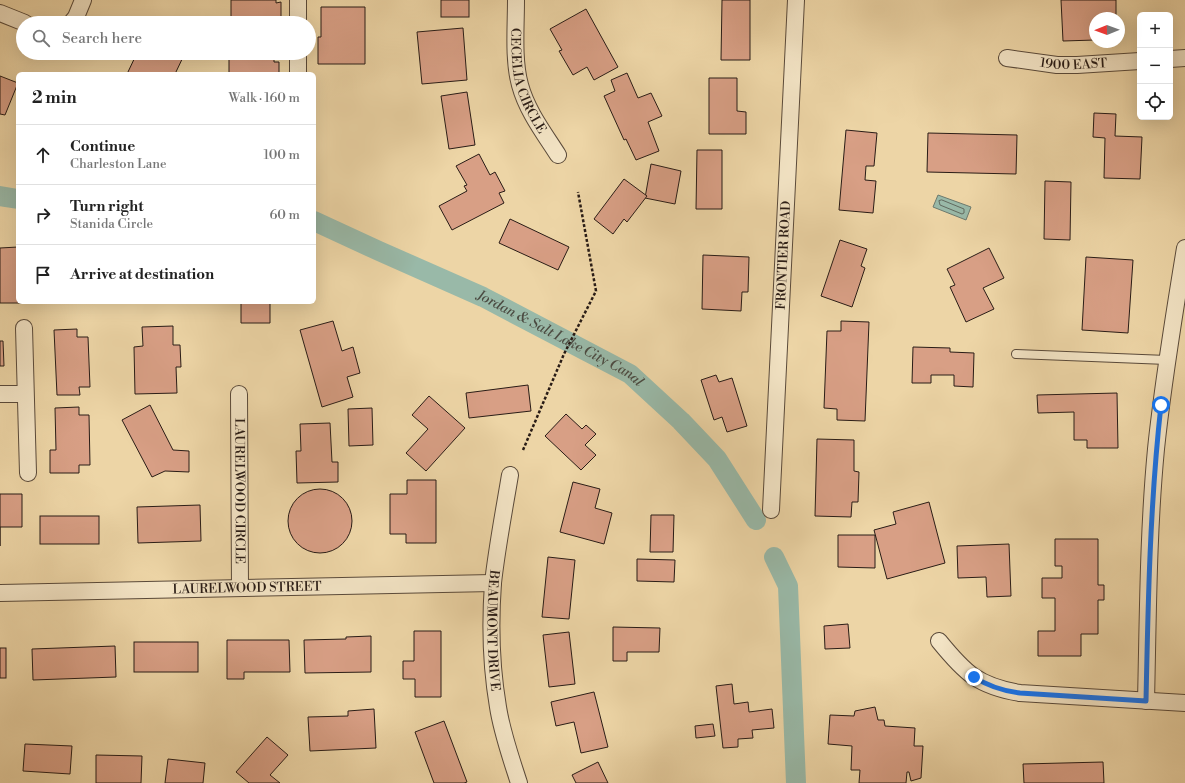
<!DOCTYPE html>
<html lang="en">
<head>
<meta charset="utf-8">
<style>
  :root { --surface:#fff; --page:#f6f6f6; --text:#222; --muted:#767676; --line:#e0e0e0 }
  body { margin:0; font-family:"Libre Bodoni",serif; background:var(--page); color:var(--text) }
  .controls { position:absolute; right:12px; top:12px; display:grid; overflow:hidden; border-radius:6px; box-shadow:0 4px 16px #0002 }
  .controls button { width:36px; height:36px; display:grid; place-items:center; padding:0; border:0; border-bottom:1px solid var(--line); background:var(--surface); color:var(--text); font:20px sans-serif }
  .compass { position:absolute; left:1089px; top:12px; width:36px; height:36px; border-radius:50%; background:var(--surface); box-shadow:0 4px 16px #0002; rotate:269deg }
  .stop { position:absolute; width:12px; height:12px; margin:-9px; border:3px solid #1a73e8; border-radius:50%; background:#fff }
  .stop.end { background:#1a73e8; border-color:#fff; box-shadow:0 1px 4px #0008 }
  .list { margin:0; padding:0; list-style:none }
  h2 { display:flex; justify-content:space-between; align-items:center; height:52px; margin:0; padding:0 16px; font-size:17px }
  h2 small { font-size:13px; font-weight:400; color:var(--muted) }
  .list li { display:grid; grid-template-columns:26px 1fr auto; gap:12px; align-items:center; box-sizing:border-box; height:60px; padding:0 16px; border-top:1px solid var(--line) }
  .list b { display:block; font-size:15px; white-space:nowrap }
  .list p { margin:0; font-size:13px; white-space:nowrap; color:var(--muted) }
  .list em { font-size:13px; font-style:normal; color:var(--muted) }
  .icon { flex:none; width:22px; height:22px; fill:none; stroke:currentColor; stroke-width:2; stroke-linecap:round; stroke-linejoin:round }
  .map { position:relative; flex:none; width:1185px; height:783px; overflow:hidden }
  .search { position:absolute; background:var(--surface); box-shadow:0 4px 16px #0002; left:16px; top:16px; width:300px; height:44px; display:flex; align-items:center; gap:10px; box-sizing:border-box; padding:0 14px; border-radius:22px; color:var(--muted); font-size:15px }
  .panel { position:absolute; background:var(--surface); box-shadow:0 4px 16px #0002; left:16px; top:72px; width:300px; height:232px; border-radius:6px }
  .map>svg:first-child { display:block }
</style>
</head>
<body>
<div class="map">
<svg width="1185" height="783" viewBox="0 0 1185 783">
  <rect width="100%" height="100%" fill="#edd5a6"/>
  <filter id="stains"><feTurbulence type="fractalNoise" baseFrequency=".005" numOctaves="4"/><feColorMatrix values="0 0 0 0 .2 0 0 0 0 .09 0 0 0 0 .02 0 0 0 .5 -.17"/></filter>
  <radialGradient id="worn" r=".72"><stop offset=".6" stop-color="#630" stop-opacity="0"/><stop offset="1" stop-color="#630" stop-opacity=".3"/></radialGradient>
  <polygon fill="#99b9a8" stroke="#6c7a6e" points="938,195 971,207 966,220 933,207"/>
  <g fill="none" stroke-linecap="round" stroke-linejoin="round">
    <polygon stroke="#616a5f" stroke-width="1" points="942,200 964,209 964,213 962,214 940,205 939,201"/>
    <g stroke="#99b9a8" stroke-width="20">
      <polyline points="0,196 18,199"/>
      <path id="s1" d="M 314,221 L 379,251 L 483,297 L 630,374 L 681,421 L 717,459 L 756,520"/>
      <polyline points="774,557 788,586 796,783"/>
    </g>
  </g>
  <g fill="#d89f85" stroke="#291c16">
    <polygon points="231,0 276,0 276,3 281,2 281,23 231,23"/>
    <rect x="441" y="0" width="28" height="17"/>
    <polygon points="722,0 750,0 750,60 721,60"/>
    <polygon points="1061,0 1116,0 1116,18 1095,18 1095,40 1063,41"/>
    <polygon points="321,7 365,7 365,64 318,64 318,37 321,37"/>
    <polygon points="586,9 618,67 594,80 587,67 573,75 559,51 562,50 550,29"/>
    <polygon points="463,28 467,80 422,84 417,32"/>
    <polygon points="137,53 185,53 175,74 127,74"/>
    <polygon points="229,53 274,53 274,62 279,62 279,74 229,74"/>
    <polygon points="627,73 638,98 651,93 662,116 648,122 659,151 636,160 626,139 624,140 604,96 615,91 611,80"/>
    <polygon points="0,76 18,83 5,115 0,114"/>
    <polygon points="709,78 737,78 737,111 746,112 746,134 709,134"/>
    <polygon points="467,92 475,145 449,149 441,96"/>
    <polygon points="1094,113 1116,114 1115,136 1142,137 1140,179 1104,178 1105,138 1093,137"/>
    <polygon points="846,130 877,133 874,166 866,166 865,180 876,181 873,213 839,210"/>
    <polygon points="928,133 1017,135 1016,174 927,172"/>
    <polygon points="697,150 722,150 722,209 696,209"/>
    <polygon points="479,154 490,175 495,172 505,191 499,193 504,203 452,230 439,206 467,191 464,186 467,185 456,166"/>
    <polygon points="651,164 681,171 675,204 645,198"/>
    <polygon points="624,179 647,196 627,222 624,219 613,234 594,219"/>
    <polygon points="1045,181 1071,182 1070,240 1044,239"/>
    <polygon points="510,219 569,247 558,270 499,243"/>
    <polygon points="840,240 867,249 861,266 865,268 852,307 821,296"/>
    <polygon points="18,247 18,302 49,302 49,303 0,303 0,248"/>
    <polygon points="989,248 1004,278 983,288 994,309 966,322 950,287 955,285 947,269"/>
    <polygon points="703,255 749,257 748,292 742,292 741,311 702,309"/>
    <polygon points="1086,257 1133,260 1128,333 1082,330"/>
    <polygon points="241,302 283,302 283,303 270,303 270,323 241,323"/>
    <polygon points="333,321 342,351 353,347 360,373 347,377 353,397 322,407 300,330"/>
    <polygon points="841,321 869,322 865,421 837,420 837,409 824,408 827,331 841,331"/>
    <polygon points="173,326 173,345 180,345 181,367 176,367 177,393 135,394 134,347 143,346 142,327"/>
    <polygon points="77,329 77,337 88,337 90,387 79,387 80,395 57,395 54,330"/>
    <polygon points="0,341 3,341 4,366 0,366"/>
    <polygon points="913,347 950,348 950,352 974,353 973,387 954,386 954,375 931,375 931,383 912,383"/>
    <polygon points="716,375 719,382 732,378 747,426 727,432 722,417 714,420 701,380"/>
    <polygon points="528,385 531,411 469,418 466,393"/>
    <polygon points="1117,393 1118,448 1087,448 1087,440 1074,440 1074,412 1038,413 1037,395"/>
    <polygon points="429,396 465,428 426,471 406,453 428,429 412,415"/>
    <polygon points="150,405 173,450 189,451 189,472 165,471 152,477 122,420"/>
    <polygon points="79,407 79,415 89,415 90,465 79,465 79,473 50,473 50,450 56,450 55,408"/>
    <polygon points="372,408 373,445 349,446 348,409"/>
    <polygon points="566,414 582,429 586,425 596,434 585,445 596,455 581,470 545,436"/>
    <polygon points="330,423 332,462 338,462 338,482 297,483 296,451 301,451 300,424"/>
    <polygon points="817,439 854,440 854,471 859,472 858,502 852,502 851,517 815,516"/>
    <polygon points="407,480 436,480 436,543 406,543 406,534 390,534 390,494 407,494"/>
    <polygon points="573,482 600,489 595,508 612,513 604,544 560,532"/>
    <circle cx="320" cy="521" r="32"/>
    <polygon points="0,494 22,494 22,527 0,527 0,546"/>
    <polygon points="929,502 945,563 887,579 874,530 896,524 893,512"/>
    <polygon points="200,505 201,541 138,543 137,507"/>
    <polygon points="651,515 674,515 673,552 650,552"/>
    <rect x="40" y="516" width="59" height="28"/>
    <polygon points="838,535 875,535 875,568 838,567"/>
    <polygon points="1055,539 1098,539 1098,585 1104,585 1104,600 1098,600 1098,634 1081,634 1081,656 1038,656 1038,631 1055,631 1055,598 1042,598 1042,578 1062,578 1062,566 1055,566"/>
    <polygon points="1009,544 1011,596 987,597 986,577 958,578 957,546"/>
    <polygon points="548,557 575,560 569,619 542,617"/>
    <polygon points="637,559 675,560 674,582 637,581"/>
    <polygon points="848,624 850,648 825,649 824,626"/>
    <polygon points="613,627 660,628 659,652 627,652 627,661 613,661"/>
    <polygon points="414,631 441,631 441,697 415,697 415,679 403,679 403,661 414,661"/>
    <polygon points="569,632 575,684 549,687 543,635"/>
    <polygon points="371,636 371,672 305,673 304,640 346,639 346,637"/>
    <polygon points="227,640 289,640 290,672 244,672 244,679 227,679"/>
    <rect x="134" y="642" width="64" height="30"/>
    <polygon points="115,646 116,677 33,680 32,649"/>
    <rect x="0" y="648" width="6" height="30"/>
    <polygon points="732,684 734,704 748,702 749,712 772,709 774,728 752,730 753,738 738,739 738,747 723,748 716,686"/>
    <polygon points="594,692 608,747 581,753 574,722 556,726 551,702"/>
    <polygon points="875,707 878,720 884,720 885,726 915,728 914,746 923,746 921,778 911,781 909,772 907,772 906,783 859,783 860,770 851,770 852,746 828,744 830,715 854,716 855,711"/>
    <polygon points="374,709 376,748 310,751 308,717 348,716 348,711"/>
    <polygon points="444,721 467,782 464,783 434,783 415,732"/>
    <polygon points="713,724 715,736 696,738 695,726"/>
    <polygon points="267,737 288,755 270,775 280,783 249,783 236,772"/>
    <polygon points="25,744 72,746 70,774 23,771"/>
    <polygon points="96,755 142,756 141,783 96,783"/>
    <polygon points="168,759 205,763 203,783 165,783"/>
    <polygon points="598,762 608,783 576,783 572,775"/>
    <polygon points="1103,762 1104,783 1024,783 1023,764"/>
  </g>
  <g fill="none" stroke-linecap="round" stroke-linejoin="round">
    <g stroke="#5a4a3a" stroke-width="10">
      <polyline id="service" points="1016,354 1167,360"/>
    </g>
    <g stroke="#5a4a3a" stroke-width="18">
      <g id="minor">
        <polyline points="298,0 298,23"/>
        <path id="s2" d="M 516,0 C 516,27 513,60 520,85 C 527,111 544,133 558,155"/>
        <polyline points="0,13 25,23"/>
        <polyline points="71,23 76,17 83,0"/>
        <polyline points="298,53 298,74"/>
        <path id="s3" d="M 1007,58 L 1057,65 L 1077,65 L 1140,61"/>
        <polyline points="1170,59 1185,58"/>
        <polyline points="24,328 28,473"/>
        <polyline points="0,394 25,394"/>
        <path id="s4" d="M 239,394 L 240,588"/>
        <path id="s5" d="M 510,475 C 504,511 497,547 493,583 C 490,624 491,666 498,707 C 502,733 511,758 519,783"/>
        <path id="s6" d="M 771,510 L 796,0"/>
        <path id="s7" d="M 0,593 L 493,583"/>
        <path d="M 939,641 C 965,673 978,686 1020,693 L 1185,703"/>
        <path d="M 1146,701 C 1148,617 1148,533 1156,449 C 1163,381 1174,315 1185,248"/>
      </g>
    </g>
    <polyline stroke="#291c16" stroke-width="2.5" stroke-dasharray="3 2" stroke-linecap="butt" points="523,450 564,354 596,291 578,192"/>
    <use href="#service" stroke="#f3e4c5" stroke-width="8"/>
    <use href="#minor" stroke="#f3e4c5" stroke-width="16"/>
  </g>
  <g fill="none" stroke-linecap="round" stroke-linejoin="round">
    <path stroke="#1a73e8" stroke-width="5" d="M 974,677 C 988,686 1003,691 1020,693 L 1146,701 C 1148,602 1150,504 1161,405"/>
  </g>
  <g text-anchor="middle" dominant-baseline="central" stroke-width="4" stroke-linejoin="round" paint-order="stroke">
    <g font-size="13" fill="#291c16" stroke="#f3e4c5">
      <text stroke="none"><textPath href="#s3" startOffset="67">1900 EAST</textPath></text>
      <text stroke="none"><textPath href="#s2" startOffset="83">CECELIA CIRCLE</textPath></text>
      <text stroke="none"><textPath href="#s6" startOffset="255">FRONTIER ROAD</textPath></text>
      <text stroke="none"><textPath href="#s4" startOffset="97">LAURELWOOD CIRCLE</textPath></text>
      <text stroke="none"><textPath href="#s7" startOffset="247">LAURELWOOD STREET</textPath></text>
      <text stroke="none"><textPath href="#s5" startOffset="157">BEAUMONT DRIVE</textPath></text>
    </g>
    <g font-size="14" font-style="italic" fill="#4b4b42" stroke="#f3e4c5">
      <text stroke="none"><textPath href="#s1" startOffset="273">Jordan &amp; Salt Lake City Canal</textPath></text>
    </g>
  </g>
  <rect width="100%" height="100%" filter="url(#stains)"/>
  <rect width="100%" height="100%" fill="url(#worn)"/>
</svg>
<div class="controls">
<button>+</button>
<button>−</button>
<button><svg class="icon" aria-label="locate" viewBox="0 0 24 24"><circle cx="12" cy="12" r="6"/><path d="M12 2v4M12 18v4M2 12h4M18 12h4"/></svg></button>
</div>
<svg class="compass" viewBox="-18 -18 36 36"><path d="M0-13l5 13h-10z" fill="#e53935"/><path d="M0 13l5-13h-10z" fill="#767676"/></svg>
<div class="stop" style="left:1161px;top:405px"></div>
<div class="stop end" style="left:974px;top:677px"></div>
<div class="search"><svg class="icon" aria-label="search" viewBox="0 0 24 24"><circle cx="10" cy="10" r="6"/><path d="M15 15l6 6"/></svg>Search here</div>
<section class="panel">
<h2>2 min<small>Walk · 160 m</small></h2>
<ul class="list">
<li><svg class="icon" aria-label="ahead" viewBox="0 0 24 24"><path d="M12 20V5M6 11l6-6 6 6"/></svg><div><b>Continue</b><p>Charleston Lane</p></div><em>100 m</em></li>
<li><svg class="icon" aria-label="right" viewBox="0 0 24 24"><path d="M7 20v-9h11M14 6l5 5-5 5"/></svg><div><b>Turn right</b><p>Stanida Circle</p></div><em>60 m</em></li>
<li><svg class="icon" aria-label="arrive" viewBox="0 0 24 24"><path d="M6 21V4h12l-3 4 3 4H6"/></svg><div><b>Arrive at destination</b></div></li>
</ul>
</section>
</div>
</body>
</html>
